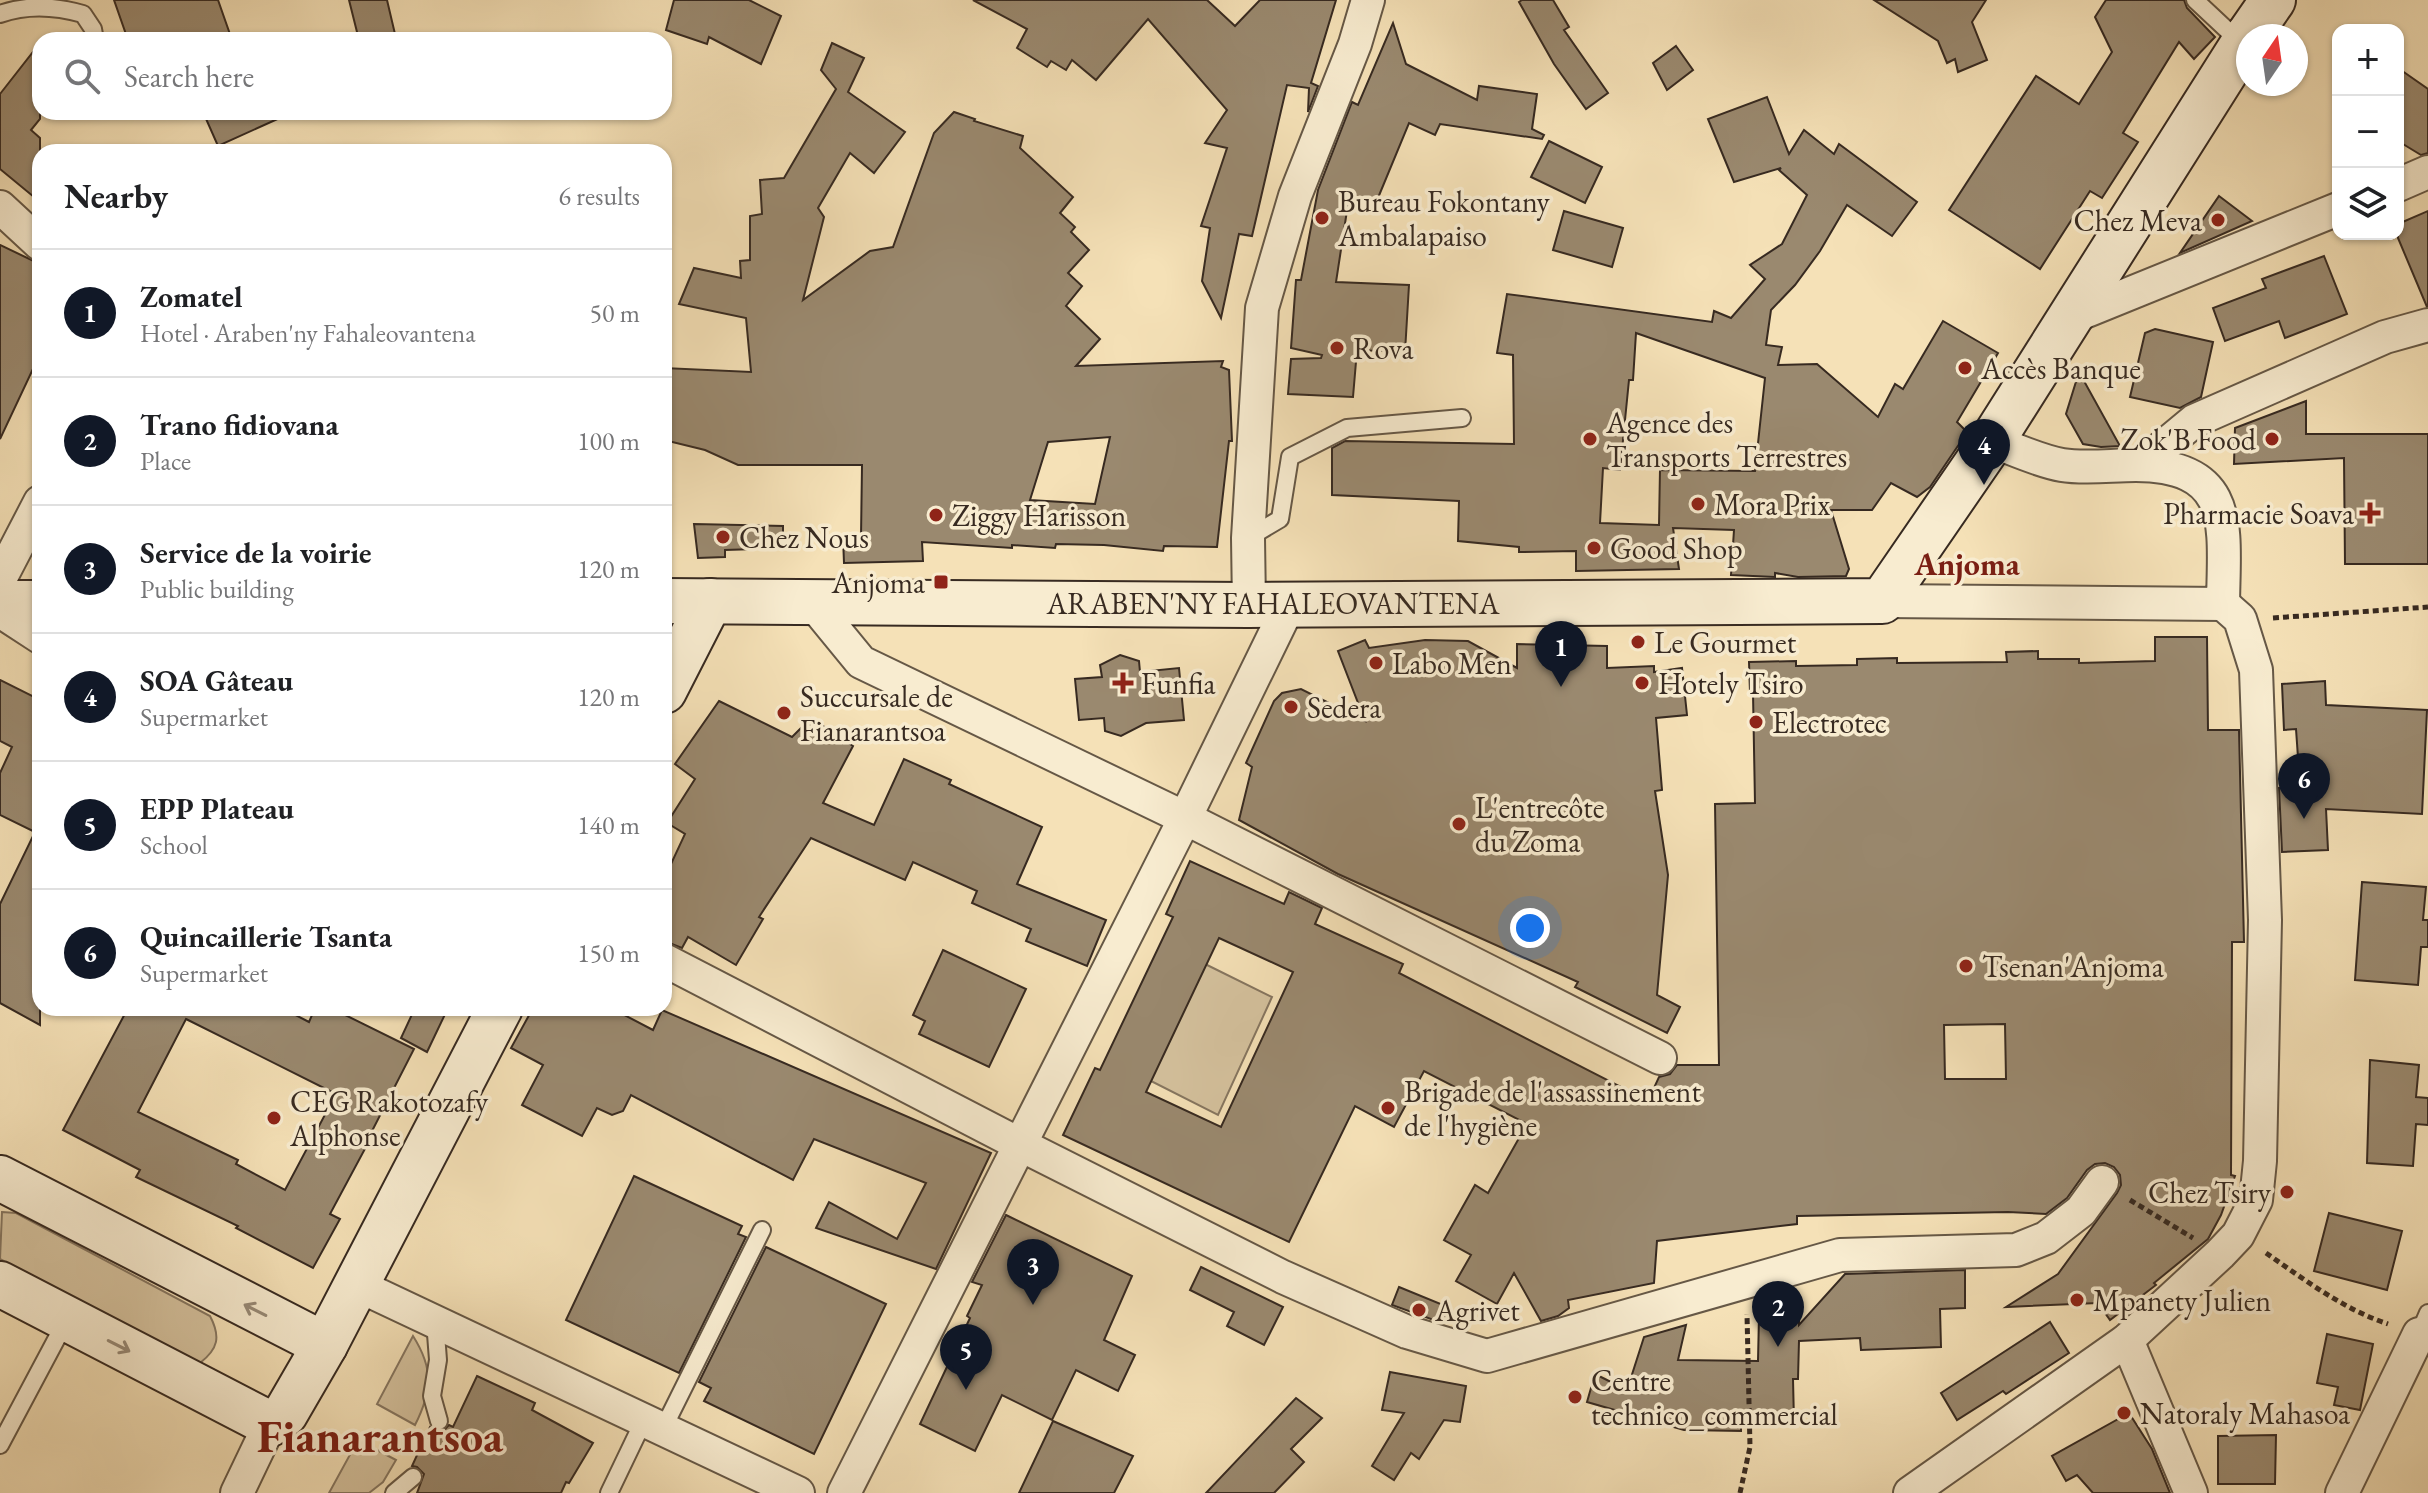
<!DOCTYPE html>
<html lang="en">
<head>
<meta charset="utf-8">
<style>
  :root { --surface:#fff; --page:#f2f2f2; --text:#202124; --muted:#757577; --line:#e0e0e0; --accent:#111827 }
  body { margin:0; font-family:"EB Garamond",serif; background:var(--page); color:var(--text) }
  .controls { position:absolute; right:24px; top:24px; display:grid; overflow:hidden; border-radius:16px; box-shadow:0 2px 6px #0004 }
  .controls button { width:72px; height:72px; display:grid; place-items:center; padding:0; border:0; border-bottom:2px solid var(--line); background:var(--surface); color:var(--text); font:40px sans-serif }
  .compass { position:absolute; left:2236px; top:24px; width:72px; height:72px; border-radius:50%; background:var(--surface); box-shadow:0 2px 6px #0004; rotate:13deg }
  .you { position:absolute; left:1530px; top:928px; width:28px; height:28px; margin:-20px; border:6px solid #fff; border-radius:50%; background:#1a73e8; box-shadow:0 0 0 12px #1a73e833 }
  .badge { display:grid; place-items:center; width:52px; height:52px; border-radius:50%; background:var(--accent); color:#fff; font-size:26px; font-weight:700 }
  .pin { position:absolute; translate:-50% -66px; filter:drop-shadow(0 2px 4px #0008) }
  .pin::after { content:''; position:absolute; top:42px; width:28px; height:24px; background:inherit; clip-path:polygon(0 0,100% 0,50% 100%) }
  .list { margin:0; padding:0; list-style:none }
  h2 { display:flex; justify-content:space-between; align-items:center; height:104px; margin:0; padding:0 32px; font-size:34px }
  h2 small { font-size:26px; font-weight:400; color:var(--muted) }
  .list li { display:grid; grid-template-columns:52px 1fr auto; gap:24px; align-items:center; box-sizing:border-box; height:128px; padding:0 32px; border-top:2px solid var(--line) }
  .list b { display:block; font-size:30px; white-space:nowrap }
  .list p { margin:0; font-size:26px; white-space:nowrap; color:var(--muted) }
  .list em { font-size:26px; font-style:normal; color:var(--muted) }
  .icon { flex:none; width:44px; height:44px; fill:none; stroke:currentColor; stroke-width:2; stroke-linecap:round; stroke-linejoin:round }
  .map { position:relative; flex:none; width:2428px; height:1493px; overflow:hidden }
  .search { position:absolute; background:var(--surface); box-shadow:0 2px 6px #0004; left:32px; top:32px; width:640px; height:88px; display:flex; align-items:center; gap:20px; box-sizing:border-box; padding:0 28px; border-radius:24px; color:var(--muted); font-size:30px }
  .panel { position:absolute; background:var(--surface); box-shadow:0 2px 6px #0004; left:32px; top:144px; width:640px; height:872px; border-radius:24px }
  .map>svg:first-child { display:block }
</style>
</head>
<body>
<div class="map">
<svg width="2428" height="1493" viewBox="0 0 2428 1493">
  <rect width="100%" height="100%" fill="#f5e1b7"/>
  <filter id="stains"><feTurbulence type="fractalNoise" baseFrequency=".0025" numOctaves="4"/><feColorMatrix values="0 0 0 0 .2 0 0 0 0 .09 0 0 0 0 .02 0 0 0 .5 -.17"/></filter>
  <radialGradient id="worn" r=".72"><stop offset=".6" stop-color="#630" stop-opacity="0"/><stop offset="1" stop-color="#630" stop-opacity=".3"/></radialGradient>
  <g fill="#d5c29e" stroke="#867660" stroke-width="2">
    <polygon points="1201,962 1272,997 1218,1115 1147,1079"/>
    <path d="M 2,1212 L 16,1213 L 210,1316 C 221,1337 218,1349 200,1363 L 184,1360 L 0,1259 Z"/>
    <path d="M 413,1336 C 434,1369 432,1391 415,1425 L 377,1404 Z"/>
    <polygon points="358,1440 396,1460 383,1482 369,1493 329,1493"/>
  </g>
  <g fill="#9a896f" stroke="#372a21" stroke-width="2" fill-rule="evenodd">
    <polygon points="114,0 218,0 232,40 128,40"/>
    <polygon points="349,0 387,0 395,34 376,40 359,40"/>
    <polygon points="674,0 749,0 781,16 761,64 709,37 707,44 666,30"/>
    <polygon points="973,0 1207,0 1235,26 1260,0 1336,0 1311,83 1318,86 1308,112 1309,88 1287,85 1252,236 1239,234 1221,318 1202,281 1210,228 1201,226 1227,148 1205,143 1227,110 1148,19 1096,80 1072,60 1066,70 1051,61 1047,67 1017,48 1027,29"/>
    <polygon points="1522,0 1553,0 1569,27 1564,30 1608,93 1586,109 1554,64 1519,2"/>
    <polygon points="1874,0 1986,0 1972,22 1987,60 1958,72 1955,59 1947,63 1938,41"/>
    <polygon points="2106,0 2184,0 2187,8 2215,37 2194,59 2179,42 2123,133 2138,142 2102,198 2090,191 2040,269 1949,210 2036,76 2079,104 2112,52 2095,17"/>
    <polygon points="1393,23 1406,64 1477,100 1479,86 1537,94 1532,129 1544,135 1542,139 1440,124 1435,135 1409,123 1373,210 1348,204 1336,282 1409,285 1405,352 1357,350 1353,397 1288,394 1291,359 1321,358 1322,355 1291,348 1296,280 1301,280 1318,190 1352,102 1358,105"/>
    <polygon points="40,43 40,119 31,130 40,138 40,202 0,169 0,94"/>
    <path d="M 832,43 L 864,58 L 848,92 L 905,132 L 874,173 L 850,153 L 818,208 L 824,217 L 803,300 L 870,251 L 893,247 L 934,133 L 954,112 L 975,119 L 974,121 L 1023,136 L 1020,148 L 1073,197 L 1060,213 L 1075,227 L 1071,232 L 1089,250 L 1068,273 L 1082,286 L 1066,306 L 1100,339 L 1076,366 L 1223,361 L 1221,367 L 1229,370 L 1232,441 L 1229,441 L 1217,547 L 1164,546 L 1163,551 L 1104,545 L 1056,544 L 1055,548 L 1012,545 L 1012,548 L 922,542 L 923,561 L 844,563 L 843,537 L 861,537 L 862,465 L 738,465 L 705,450 L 664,440 L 664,368 L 751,372 L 746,318 L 679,304 L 694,268 L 741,278 L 740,261 L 750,260 L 750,216 L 762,214 L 760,180 L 784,178 L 836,89 L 821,70 ZM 1110,437 L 1095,504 L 1030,500 L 1048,442 Z"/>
    <polygon points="1676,46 1693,70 1667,90 1653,63"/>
    <polygon points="2398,68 2428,89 2428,153 2421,155 2398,141"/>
    <path d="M 1767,97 L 1789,154 L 1804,130 L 1834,154 L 1839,144 L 1917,202 L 1892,236 L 1847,205 L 1820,251 L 1795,285 L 1771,310 L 1766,345 L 1782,347 L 1778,365 L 1817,364 L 1878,417 L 1895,384 L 1903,389 L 1943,321 L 1998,353 L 1957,422 L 1967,432 L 1964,437 L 1930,487 L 1917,497 L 1891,483 L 1872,510 L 1831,510 L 1849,569 L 1846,576 L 1798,577 L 1775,573 L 1775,577 L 1731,575 L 1734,530 L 1673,528 L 1679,569 L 1576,571 L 1576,551 L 1519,552 L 1519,547 L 1458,541 L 1459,501 L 1332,495 L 1332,448 L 1345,441 L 1514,444 L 1513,355 L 1497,353 L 1507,294 L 1712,322 L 1714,311 L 1731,318 L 1765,279 L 1750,265 L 1782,244 L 1807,195 L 1779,170 L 1781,168 L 1734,182 L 1708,119 ZM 1636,333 L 1765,378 L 1755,471 L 1660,470 L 1659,525 L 1600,523 L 1603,468 L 1620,470 L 1629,380 L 1633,380 Z"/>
    <polygon points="203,112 293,112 218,146"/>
    <polygon points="1549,141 1602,167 1585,203 1531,177"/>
    <polygon points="2219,196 2252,221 2180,253"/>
    <polygon points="1564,211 1623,228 1612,267 1553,250"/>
    <polygon points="2428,211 2428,307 2427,307 2398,238 2398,224"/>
    <polygon points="0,245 40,264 40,354 0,439"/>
    <polygon points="2324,256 2347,314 2285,338 2279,321 2225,341 2213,308 2266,288 2262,279"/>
    <polygon points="2155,329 2213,342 2201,397 2180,408 2130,397 2145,333"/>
    <polygon points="2079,372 2120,446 2101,447 2083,444 2066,414"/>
    <polygon points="2306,401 2306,434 2428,434 2428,564 2345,564 2344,458 2234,464 2235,428"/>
    <polygon points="694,524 783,526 783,548 725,550 725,557 698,558"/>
    <path d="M 2155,637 L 2207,637 L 2208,730 L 2239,730 L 2244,942 L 2232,942 L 2231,1175 L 2235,1176 L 2221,1215 L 2208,1239 L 2154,1283 L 2156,1285 L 2110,1320 L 2098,1303 L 2006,1307 L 2058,1274 L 2117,1193 L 2121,1185 L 2120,1175 L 2114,1167 L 2105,1163 L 2095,1164 L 2087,1170 L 2067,1198 L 2046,1214 L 2008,1212 L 1797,1216 L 1797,1224 L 1657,1241 L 1654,1283 L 1568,1300 L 1569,1308 L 1558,1316 L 1541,1321 L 1514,1273 L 1497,1304 L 1456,1281 L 1471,1255 L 1444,1240 L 1475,1185 L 1488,1193 L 1527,1124 L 1424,1071 L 1394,1127 L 1355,1106 L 1289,1242 L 1063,1135 L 1095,1068 L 1100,1070 L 1173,917 L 1166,914 L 1190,861 L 1284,904 L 1289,892 L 1322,908 L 1315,924 L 1403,964 L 1399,973 L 1648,1101 L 1659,1077 L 1670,1074 L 1677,1065 L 1719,1065 L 1715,804 L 1755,803 L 1753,693 L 1750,692 L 1749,662 L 1796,661 L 1796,666 L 1857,665 L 1857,659 L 1897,658 L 1897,663 L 2007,662 L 2006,652 L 2038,651 L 2038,659 L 2079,659 L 2079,663 L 2155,661 ZM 1219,938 L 1293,972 L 1221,1127 L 1146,1092 ZM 2005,1024 L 2006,1079 L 1945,1079 L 1944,1025 Z"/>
    <polygon points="1365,640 1369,648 1425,640 1468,641 1517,668 1517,644 1607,646 1607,668 1654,666 1654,672 1682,668 1687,715 1656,718 1662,790 1655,791 1668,875 1657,995 1680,1007 1667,1033 1575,987 1578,982 1338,874 1239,820 1252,767 1246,763 1274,701 1282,693 1301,689 1365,721 1338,651"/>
    <polygon points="1120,655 1139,661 1140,672 1179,668 1184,720 1146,723 1121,736 1105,731 1104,718 1079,720 1075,679 1102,677 1100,665"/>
    <polygon points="0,680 36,698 40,689 40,1025 0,1003 0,904 35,832 0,815 0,773 12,747 0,741"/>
    <polygon points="2325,681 2326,705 2427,710 2422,814 2326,809 2328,850 2282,852 2279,788 2300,786 2296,729 2284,730 2282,684"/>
    <polygon points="719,701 792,737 811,718 853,746 823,803 874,825 904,759 951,780 949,784 1042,827 1017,884 1106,920 1087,966 1026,941 1031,929 972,903 977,891 913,862 905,880 811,838 759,917 763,919 736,965 688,937 682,948 664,941 664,879 685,834 667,823 695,779 675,764"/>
    <polygon points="2362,882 2426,887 2423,920 2428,920 2428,947 2421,947 2418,985 2355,980"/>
    <polygon points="943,950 1026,989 989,1067 919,1034 925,1021 913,1015"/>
    <path d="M 128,1008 L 282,1008 L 309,1022 L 315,1008 L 331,1008 L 414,1049 L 372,1131 L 374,1132 L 330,1214 L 340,1219 L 313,1268 L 236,1228 L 238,1226 L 136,1177 L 140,1170 L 63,1130 ZM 186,1019 L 336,1094 L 285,1190 L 236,1164 L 238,1160 L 138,1112 Z"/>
    <polygon points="415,1008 448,1008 427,1052 401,1038"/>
    <polygon points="533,1008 611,1008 653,1030 662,1010 991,1153 936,1269 816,1228 829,1202 897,1239 926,1183 814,1139 793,1180 631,1095 623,1111 612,1115 597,1108 582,1136 522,1105 543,1065 511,1048"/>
    <polygon points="2370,1060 2419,1065 2416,1097 2428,1098 2428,1125 2416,1124 2413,1166 2367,1163"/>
    <polygon points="634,1176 742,1226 738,1234 746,1237 679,1373 566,1320"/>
    <polygon points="2329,1213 2402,1231 2387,1290 2314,1271"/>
    <polygon points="1006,1215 1132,1276 1104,1340 1135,1355 1118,1391 1076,1370 1052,1420 1002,1395 975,1451 920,1424 970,1318 967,1316 982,1285 972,1282"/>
    <polygon points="766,1247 886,1304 814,1454 704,1401 711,1388 699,1382"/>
    <polygon points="1201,1267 1283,1307 1264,1345 1227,1326 1234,1312 1190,1290"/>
    <polygon points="1965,1270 1965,1308 1940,1309 1941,1347 1861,1350 1860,1338 1799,1341 1798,1379 1793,1379 1794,1422 1741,1423 1741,1431 1684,1430 1587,1402 1595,1374 1627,1390 1644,1337 1686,1325 1678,1360 1758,1361 1759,1316 1799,1316 1799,1325 1845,1274"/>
    <polygon points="1399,1287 1448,1307 1442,1323 1392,1305"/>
    <polygon points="2050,1322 2069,1353 2006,1394 2003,1391 1957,1420 1941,1393"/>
    <polygon points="2327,1334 2373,1344 2360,1410 2334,1405 2338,1387 2317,1383"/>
    <polygon points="1390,1372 1466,1386 1460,1422 1444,1420 1419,1459 1411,1453 1394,1480 1372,1466 1404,1413 1382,1410"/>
    <polygon points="477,1376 535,1403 532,1410 593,1443 569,1483 566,1482 561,1493 417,1493 424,1474 417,1467 412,1466 430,1427 437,1432 443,1431 449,1425 453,1427"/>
    <polygon points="1296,1398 1322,1418 1291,1449 1304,1462 1274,1493 1206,1493"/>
    <polygon points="2129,1413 2152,1449 2170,1493 2093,1493 2077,1475 2066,1481 2052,1456"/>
    <polygon points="1053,1421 1133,1456 1114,1493 1019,1493"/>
    <polygon points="2276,1435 2275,1484 2218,1484 2218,1436"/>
  </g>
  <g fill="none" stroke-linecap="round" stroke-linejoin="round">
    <g stroke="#665846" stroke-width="20">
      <g id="lane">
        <polyline points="2195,0 2241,43"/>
        <path d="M 0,14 C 28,4 55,6 83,14 L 93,29 L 95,40"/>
        <polyline points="1248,538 1280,519 1290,457 1347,428 1462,418"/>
        <polyline points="435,1321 438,1360 432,1396 439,1421"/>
        <polyline points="2419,1334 2428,1313"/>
        <polyline points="663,1429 762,1230"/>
        <polyline points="0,1445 66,1321"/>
        <polyline points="394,1493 413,1477"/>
        <polyline points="609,1493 644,1420"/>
      </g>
    </g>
    <g stroke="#665846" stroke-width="36">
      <g id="street">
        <polyline points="2398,185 2428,172"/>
        <polyline points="0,207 40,244"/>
        <polyline points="2067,319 2338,209"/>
        <polyline points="2141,465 2194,421 2385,337 2428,325"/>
        <polyline points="0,579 40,502"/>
        <polyline points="811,601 861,662 1185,818 1660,1058"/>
        <path d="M 1882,601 L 2223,604 C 2224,527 2236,466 2136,465 C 2112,465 2085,469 2062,465 C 2039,461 2014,449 1992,441"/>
        <polyline points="1249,605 1248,538 1262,308 1295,196 1355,44 1368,0"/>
        <polyline points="0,611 40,637"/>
        <polyline points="664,960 1021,1145 1283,1277 1407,1332 1487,1356 1840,1255 2016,1250 2046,1238 2081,1211 2102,1182"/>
        <polyline points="355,1284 798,1493"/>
        <polyline points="2127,1340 2191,1493"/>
        <polyline points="237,1493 270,1424"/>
        <polyline points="844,1493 1185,818 1289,605"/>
        <polyline points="1910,1493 2127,1340 2220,1254 2238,1235 2256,1200 2260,1161 2265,920 2256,670 2240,619 2223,604"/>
        <polyline points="2342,1493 2419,1334"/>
      </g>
    </g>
    <g stroke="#372a21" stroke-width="48">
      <g id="secondary">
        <polyline points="2248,36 2273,0"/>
        <polyline points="664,601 1249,605 1882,601 1992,441 2248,36"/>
        <polyline points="0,603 40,603"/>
        <polyline points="664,691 710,601"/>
        <polyline points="0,1178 325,1345"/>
        <polyline points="0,1284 270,1424 285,1414 325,1345 500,1008"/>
      </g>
    </g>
    <g stroke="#372a21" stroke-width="5" stroke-dasharray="6 4" stroke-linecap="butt">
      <polyline points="2273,618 2428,607"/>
      <polyline points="2130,1200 2193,1238"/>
      <path d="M 2266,1253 C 2305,1280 2343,1309 2388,1324"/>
      <polyline points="1740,1493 1750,1447 1747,1314"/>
    </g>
    <use href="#lane" stroke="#f8ecd0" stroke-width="16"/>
    <use href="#street" stroke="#f8ecd0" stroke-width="32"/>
    <use href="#secondary" stroke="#f8ecd0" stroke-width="44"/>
  </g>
  <defs><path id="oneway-shaft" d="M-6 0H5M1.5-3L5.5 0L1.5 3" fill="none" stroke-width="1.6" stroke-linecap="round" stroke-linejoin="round" transform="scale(2)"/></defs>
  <g stroke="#988b78">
    <use href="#oneway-shaft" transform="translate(255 1310) rotate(-153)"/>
    <use href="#oneway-shaft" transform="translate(119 1346) rotate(27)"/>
  </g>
  <g fill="#8f2418" stroke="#f8ecd0" stroke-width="3">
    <circle cx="1322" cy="218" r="8"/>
    <circle cx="2218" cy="220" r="8"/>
    <circle cx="1337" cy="348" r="8"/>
    <circle cx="1965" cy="368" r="8"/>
    <circle cx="1590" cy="439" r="8"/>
    <circle cx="2272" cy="439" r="8"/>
    <circle cx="1698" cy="504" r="8"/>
    <path d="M2366 501h8v8h8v8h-8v8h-8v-8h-8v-8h8z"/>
    <circle cx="936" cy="515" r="8"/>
    <circle cx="723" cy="537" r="8"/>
    <circle cx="1594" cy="548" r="8"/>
    <rect x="933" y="574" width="16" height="16" rx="4"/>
    <circle cx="1638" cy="642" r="8"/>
    <circle cx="1376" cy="663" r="8"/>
    <path d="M1119 671h8v8h8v8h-8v8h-8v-8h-8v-8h8z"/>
    <circle cx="1642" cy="683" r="8"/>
    <circle cx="1291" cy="707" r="8"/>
    <circle cx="784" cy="713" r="8"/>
    <circle cx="1756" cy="722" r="8"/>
    <circle cx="1459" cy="824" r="8"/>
    <circle cx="1966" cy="966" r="8"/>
    <circle cx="1388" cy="1108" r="8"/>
    <circle cx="274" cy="1118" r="8"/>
    <circle cx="2287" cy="1192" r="8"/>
    <circle cx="2077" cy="1300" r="8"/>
    <circle cx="1419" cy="1310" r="8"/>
    <circle cx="1575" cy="1397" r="8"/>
    <circle cx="2124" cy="1413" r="8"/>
  </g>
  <g text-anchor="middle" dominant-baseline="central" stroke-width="7" stroke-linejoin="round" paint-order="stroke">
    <g font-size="30" fill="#372a21" stroke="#f8ecd0" text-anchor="start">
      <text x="1338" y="201">Bureau Fokontany<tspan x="1338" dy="34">Ambalapaiso</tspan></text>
      <text x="2202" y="220" text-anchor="end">Chez Meva</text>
      <text x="1353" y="348">Rova</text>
      <text x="1981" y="368">Accès Banque</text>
      <text x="1606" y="422">Agence des<tspan x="1606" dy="34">Transports Terrestres</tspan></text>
      <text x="2256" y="439" text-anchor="end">Zok'B Food</text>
      <text x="1714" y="504">Mora Prix</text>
      <text x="2354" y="513" text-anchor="end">Pharmacie Soava</text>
      <text x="952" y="515">Ziggy Harisson</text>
      <text x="739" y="537">Chez Nous</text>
      <text x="1610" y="548">Good Shop</text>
      <text x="925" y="582" text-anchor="end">Anjoma</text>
      <text x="1654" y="642">Le Gourmet</text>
      <text x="1392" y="663">Labo Men</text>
      <text x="1141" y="683">Funfia</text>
      <text x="1658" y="683">Hotely Tsiro</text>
      <text x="800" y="696">Succursale de<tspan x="800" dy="34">Fianarantsoa</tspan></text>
      <text x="1307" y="707">Sedera</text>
      <text x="1772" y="722">Electrotec</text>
      <text x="1475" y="807">L'entrecôte<tspan x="1475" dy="34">du Zoma</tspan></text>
      <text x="1982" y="966">Tsenan'Anjoma</text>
      <text x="1404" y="1091">Brigade de l'assassinement<tspan x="1404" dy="34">de l'hygiène</tspan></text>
      <text x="290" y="1101">CEG Rakotozafy<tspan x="290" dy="34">Alphonse</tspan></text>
      <text x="2271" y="1192" text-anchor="end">Chez Tsiry</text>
      <text x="2093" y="1300">Mpanety Julien</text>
      <text x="1435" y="1310">Agrivet</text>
      <text x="1591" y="1380">Centre<tspan x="1591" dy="34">technico_commercial</tspan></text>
      <text x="2140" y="1413">Natoraly Mahasoa</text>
    </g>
    <g font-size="30" fill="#372a21" stroke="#f8ecd0">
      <text x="1273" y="603">ARABEN'NY FAHALEOVANTENA</text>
    </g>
    <g font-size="32" font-weight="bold" fill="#7a1f14" stroke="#f8ecd0">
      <text x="1967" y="564">Anjoma</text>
    </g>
    <g font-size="46" font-weight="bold" fill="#7a1f14" stroke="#f8ecd0">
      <text x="380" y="1436">Fianarantsoa</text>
    </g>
  </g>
  <rect width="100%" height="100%" filter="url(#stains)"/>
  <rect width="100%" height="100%" fill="url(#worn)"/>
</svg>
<div class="controls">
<button>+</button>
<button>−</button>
<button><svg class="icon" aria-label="layers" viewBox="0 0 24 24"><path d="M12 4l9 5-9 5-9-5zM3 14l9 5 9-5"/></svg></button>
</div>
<svg class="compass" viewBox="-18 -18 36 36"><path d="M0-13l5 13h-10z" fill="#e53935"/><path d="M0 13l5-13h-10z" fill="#757577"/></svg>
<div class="you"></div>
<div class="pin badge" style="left:1561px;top:687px">1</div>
<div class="pin badge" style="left:1778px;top:1347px">2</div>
<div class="pin badge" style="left:1033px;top:1305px">3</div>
<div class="pin badge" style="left:1984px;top:485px">4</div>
<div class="pin badge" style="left:966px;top:1390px">5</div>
<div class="pin badge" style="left:2304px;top:819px">6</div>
<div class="search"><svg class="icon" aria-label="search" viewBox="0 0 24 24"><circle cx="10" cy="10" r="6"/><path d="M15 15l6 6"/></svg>Search here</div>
<section class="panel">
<h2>Nearby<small>6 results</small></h2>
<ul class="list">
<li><span class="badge">1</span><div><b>Zomatel</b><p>Hotel · Araben'ny Fahaleovantena</p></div><em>50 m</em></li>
<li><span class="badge">2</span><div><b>Trano fidiovana</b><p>Place</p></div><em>100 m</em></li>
<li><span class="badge">3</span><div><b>Service de la voirie</b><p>Public building</p></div><em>120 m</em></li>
<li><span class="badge">4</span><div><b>SOA Gâteau</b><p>Supermarket</p></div><em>120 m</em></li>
<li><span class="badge">5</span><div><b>EPP Plateau</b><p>School</p></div><em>140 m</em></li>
<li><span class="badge">6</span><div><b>Quincaillerie Tsanta</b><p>Supermarket</p></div><em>150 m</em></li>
</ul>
</section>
</div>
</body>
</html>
